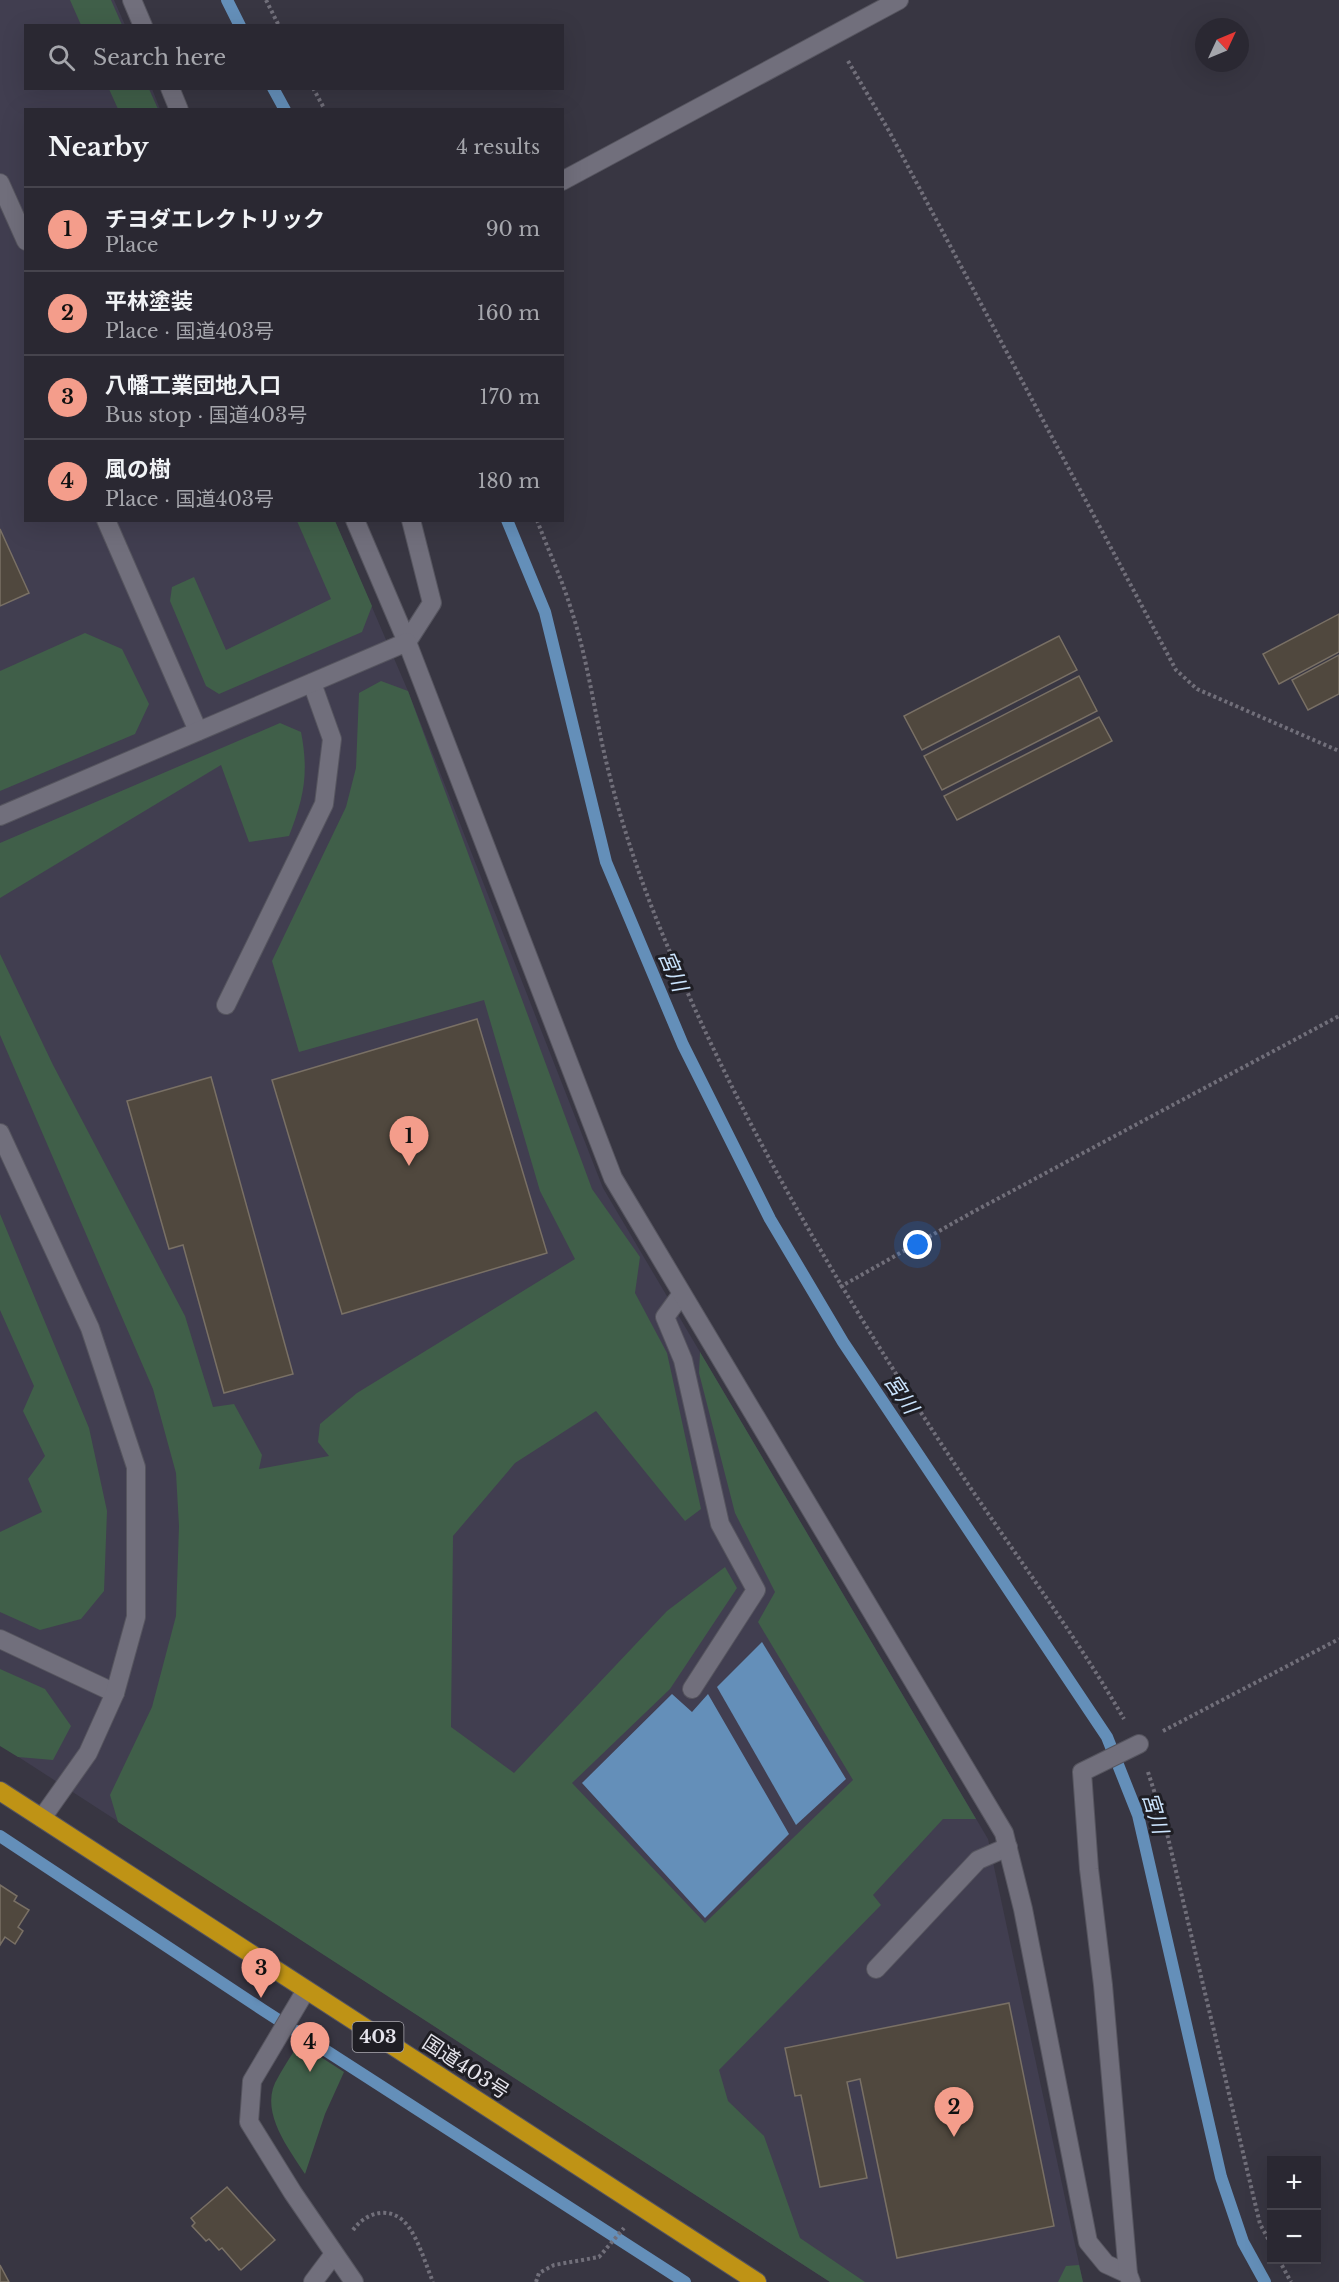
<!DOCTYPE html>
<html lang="en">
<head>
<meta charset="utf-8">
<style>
  :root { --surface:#2a2832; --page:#36343e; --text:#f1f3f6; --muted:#a5a6ac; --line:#46444d; --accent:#f49d8b }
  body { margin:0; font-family:"Libre Baskerville","Noto Sans JP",serif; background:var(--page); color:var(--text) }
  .controls { position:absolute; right:18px; bottom:18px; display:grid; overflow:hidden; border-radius:0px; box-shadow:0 6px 24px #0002 }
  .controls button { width:54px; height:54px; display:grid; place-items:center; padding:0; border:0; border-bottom:2px solid var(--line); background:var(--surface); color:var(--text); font:30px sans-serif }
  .compass { position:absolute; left:1195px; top:18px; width:54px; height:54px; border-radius:50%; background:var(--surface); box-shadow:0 6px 24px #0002; rotate:46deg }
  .you { position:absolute; left:918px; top:1245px; width:21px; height:21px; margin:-15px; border:4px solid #fff; border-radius:50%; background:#1a73e8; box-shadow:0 0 0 9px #1a73e833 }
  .badge { display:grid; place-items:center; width:39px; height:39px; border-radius:50%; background:var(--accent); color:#111; font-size:20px; font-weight:700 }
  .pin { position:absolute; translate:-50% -50px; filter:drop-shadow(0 2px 3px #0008) }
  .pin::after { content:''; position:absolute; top:32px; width:21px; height:18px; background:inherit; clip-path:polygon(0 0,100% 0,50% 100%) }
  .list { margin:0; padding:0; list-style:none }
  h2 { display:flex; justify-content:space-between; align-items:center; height:78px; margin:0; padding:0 24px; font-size:26px }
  h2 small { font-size:20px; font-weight:400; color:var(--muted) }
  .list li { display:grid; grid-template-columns:39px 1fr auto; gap:18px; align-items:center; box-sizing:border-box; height:84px; padding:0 24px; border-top:2px solid var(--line) }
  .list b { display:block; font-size:22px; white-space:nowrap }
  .list p { margin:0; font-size:20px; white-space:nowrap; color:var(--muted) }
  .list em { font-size:20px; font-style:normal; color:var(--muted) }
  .icon { flex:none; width:33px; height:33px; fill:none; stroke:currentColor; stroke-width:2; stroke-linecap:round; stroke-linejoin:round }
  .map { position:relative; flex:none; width:1339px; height:2282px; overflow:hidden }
  .search { position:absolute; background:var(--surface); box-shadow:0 6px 24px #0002; left:24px; top:24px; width:540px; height:66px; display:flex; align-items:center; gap:15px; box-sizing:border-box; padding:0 21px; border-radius:0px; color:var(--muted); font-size:22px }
  .panel { position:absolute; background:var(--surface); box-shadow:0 6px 24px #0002; left:24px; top:108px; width:540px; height:414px; border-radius:0px }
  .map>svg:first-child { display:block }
</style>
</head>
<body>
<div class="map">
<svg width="1339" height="2282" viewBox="0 0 1339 2282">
  <rect width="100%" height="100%" fill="#383642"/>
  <polygon fill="#413e50" points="0,0 114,0 125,25 26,26 26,88 152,89 160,109 26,110 26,520 335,521 408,691 603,1188 988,1839 1083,2282 830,2282 0,1745"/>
  <g fill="#405f49">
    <polygon points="70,0 111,0 122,25 81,25"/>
    <polygon points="109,89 149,89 158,109 118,109"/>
    <polygon points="335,521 372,606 362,632 219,694 206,686 170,601 172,587 194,577 226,650 331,599 297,521"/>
    <polygon points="85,633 122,649 149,704 135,734 0,791 0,671"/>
    <polygon points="381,681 408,691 592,1189 640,1257 635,1293 667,1353 701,1509 685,1521 596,1411 515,1463 453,1536 451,1727 514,1773 667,1611 725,1567 737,1588 670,1689 572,1783 705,1923 853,1780 758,1622 775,1592 735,1513 699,1373 700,1352 976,1819 943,1819 873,1895 881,1905 719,2070 728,2101 764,2136 800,2238 865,2282 830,2282 118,1822 110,1795 152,1707 176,1616 179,1526 176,1473 153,1389 0,1035 0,954 53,1065 185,1316 213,1407 234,1404 262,1455 259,1469 329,1456 318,1442 320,1424 357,1393 575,1259 540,1191 484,1000 299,1052 272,961 346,807 356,768 359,693"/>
    <path d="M 280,723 L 301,732 C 309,773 304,798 289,836 L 249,842 L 221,765 L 0,898 L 0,843 Z"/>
    <polygon points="0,1214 89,1428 107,1511 104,1591 81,1619 40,1630 0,1612 0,1532 42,1512 28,1479 45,1456 23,1411 34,1386 0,1310"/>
    <polygon points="0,1669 45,1689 71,1726 53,1760 18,1757 0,1746"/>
    <path d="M 299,2043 L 344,2072 L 325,2114 L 305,2174 C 289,2149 261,2114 275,2083 C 282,2069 291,2056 299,2043 Z"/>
    <polygon points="1079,2265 1083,2282 1058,2282 1066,2266"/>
  </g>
  <g fill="#648fb9">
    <polygon points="762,1642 846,1779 796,1825 717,1687"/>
    <polygon points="672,1694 692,1712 708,1694 789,1834 705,1918 582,1783"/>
  </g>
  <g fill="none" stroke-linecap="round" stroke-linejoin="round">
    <g stroke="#648fb9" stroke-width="12">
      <polyline points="227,0 240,26"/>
      <polyline points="273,88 285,110"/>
      <polyline points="507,520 545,612 606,862 683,1045 770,1219 843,1342 1107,1737 1138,1815 1221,2177 1243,2242 1265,2282"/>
      <polyline points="0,1836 263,2010 685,2282"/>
    </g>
  </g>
  <g fill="#50483e" stroke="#797065" stroke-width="1.5">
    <polygon points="0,529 29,593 0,606"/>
    <polygon points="1339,614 1339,652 1279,684 1263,654"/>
    <polygon points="1059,636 1077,670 922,750 904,716"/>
    <polygon points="1339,655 1339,694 1308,710 1292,680"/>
    <polygon points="1079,676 1097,711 942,790 924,756"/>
    <polygon points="1099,717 1112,741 957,820 944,796"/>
    <polygon points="477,1019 547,1253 342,1314 272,1080"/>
    <polygon points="211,1077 293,1374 224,1393 183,1245 169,1249 127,1101"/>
    <polygon points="0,1885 17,1896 14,1901 29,1910 18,1927 23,1931 15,1944 5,1937 0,1945"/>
    <polygon points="1009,2003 1054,2226 897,2258 860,2079 847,2082 867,2178 820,2187 801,2095 795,2096 785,2048"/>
    <polygon points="227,2187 275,2240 241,2270 222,2248 219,2250 209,2239 206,2241 192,2226 195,2223 191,2218"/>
    <polygon points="0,2265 9,2282 0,2282"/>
  </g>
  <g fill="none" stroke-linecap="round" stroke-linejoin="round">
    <g stroke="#56555f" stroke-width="20">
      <g id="lane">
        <polyline points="0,183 26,241"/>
        <polyline points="106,520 198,731"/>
        <polyline points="226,1005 324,804 332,739 312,683"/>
        <polyline points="681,1295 665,1317 683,1360 720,1524 756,1590 692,1689"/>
        <polyline points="0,1639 115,1693"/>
        <polyline points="876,1969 978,1860 1008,1847"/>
        <polyline points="313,2282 334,2254"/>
      </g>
    </g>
    <g stroke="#56555f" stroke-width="20">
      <g id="street">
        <polyline points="132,0 143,26"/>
        <polyline points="170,88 179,110"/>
        <polyline points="562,181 899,0"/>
        <polyline points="355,520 407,642 432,603 411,520"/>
        <polyline points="0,816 407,642 613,1178 1004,1833 1023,1909 1088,2242 1106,2264 1128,2274 1131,2282"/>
        <polyline points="306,1990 252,2081 249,2122 293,2193 354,2282"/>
        <polyline points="1128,2274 1103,1985 1089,1869 1082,1772 1139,1744"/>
      </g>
    </g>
    <g stroke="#56555f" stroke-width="20">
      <polyline id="secondary" points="0,1133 90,1328 136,1467 136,1617 115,1693 88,1753 42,1818"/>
    </g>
    <g stroke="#56555f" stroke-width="20">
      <polyline id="highway" points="0,1791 757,2282"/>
    </g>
    <g stroke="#716f7a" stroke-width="4" stroke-dasharray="3 3" stroke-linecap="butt">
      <polyline points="266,0 279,26"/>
      <polyline points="848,61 889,131 1176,670 1197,689 1339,751"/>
      <polyline points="313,88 325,110"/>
      <path d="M 537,520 C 548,550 562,579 571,609 C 589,663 595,719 609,773 C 625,837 647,899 673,959 C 748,1136 846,1300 952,1460 C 1009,1547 1072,1629 1124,1719"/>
      <polyline points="840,1287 971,1213 1339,1016"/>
      <polyline points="1163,1731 1339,1639"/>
      <polyline points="1148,1772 1165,1825 1260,2224 1272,2246"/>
      <path d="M 353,2230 C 367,2211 392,2205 408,2226 C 419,2241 426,2265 433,2282"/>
      <polyline points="1279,2260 1291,2282"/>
      <polyline points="536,2282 539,2273 554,2265 599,2257 624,2228"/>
    </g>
    <use href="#lane" stroke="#716f7c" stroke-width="18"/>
    <use href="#street" stroke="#716f7c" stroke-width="18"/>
    <use href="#secondary" stroke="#716f7c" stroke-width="18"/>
    <use href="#highway" stroke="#bf9315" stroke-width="18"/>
  </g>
  <g text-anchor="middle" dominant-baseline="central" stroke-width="6" stroke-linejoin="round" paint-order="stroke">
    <rect fill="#1f1e24" stroke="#aaa9b0" stroke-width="1.5" x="352.5" y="2022" width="51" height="30" rx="4.5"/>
    <g font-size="18" font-weight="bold" fill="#e5e4ec">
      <text x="378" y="2037">403</text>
    </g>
    <g font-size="20" fill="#e5e4ec" stroke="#1f1e24">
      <text transform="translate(466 2067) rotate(33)">国道403号</text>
    </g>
    <g font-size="21" font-style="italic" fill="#cce5fe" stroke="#1f1e24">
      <text transform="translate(673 971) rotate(67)">宮川</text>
      <text transform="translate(901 1394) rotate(56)">宮川</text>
      <text transform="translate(1155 1813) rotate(73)">宮川</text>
    </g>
  </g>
</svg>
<div class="controls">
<button>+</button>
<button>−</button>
</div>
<svg class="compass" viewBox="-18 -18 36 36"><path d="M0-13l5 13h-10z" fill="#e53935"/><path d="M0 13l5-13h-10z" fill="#a5a6ac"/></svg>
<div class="you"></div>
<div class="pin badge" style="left:409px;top:1166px">1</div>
<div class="pin badge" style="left:954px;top:2137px">2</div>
<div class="pin badge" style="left:261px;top:1998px">3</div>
<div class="pin badge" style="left:310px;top:2072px">4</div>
<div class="search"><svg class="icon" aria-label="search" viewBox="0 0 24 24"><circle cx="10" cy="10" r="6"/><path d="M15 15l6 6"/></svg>Search here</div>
<section class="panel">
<h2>Nearby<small>4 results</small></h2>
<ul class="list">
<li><span class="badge">1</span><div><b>チヨダエレクトリック</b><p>Place</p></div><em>90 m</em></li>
<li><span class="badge">2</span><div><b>平林塗装</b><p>Place · 国道403号</p></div><em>160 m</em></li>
<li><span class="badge">3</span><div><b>八幡工業団地入口</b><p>Bus stop · 国道403号</p></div><em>170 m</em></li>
<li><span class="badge">4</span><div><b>風の樹</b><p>Place · 国道403号</p></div><em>180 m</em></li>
</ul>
</section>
</div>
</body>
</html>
